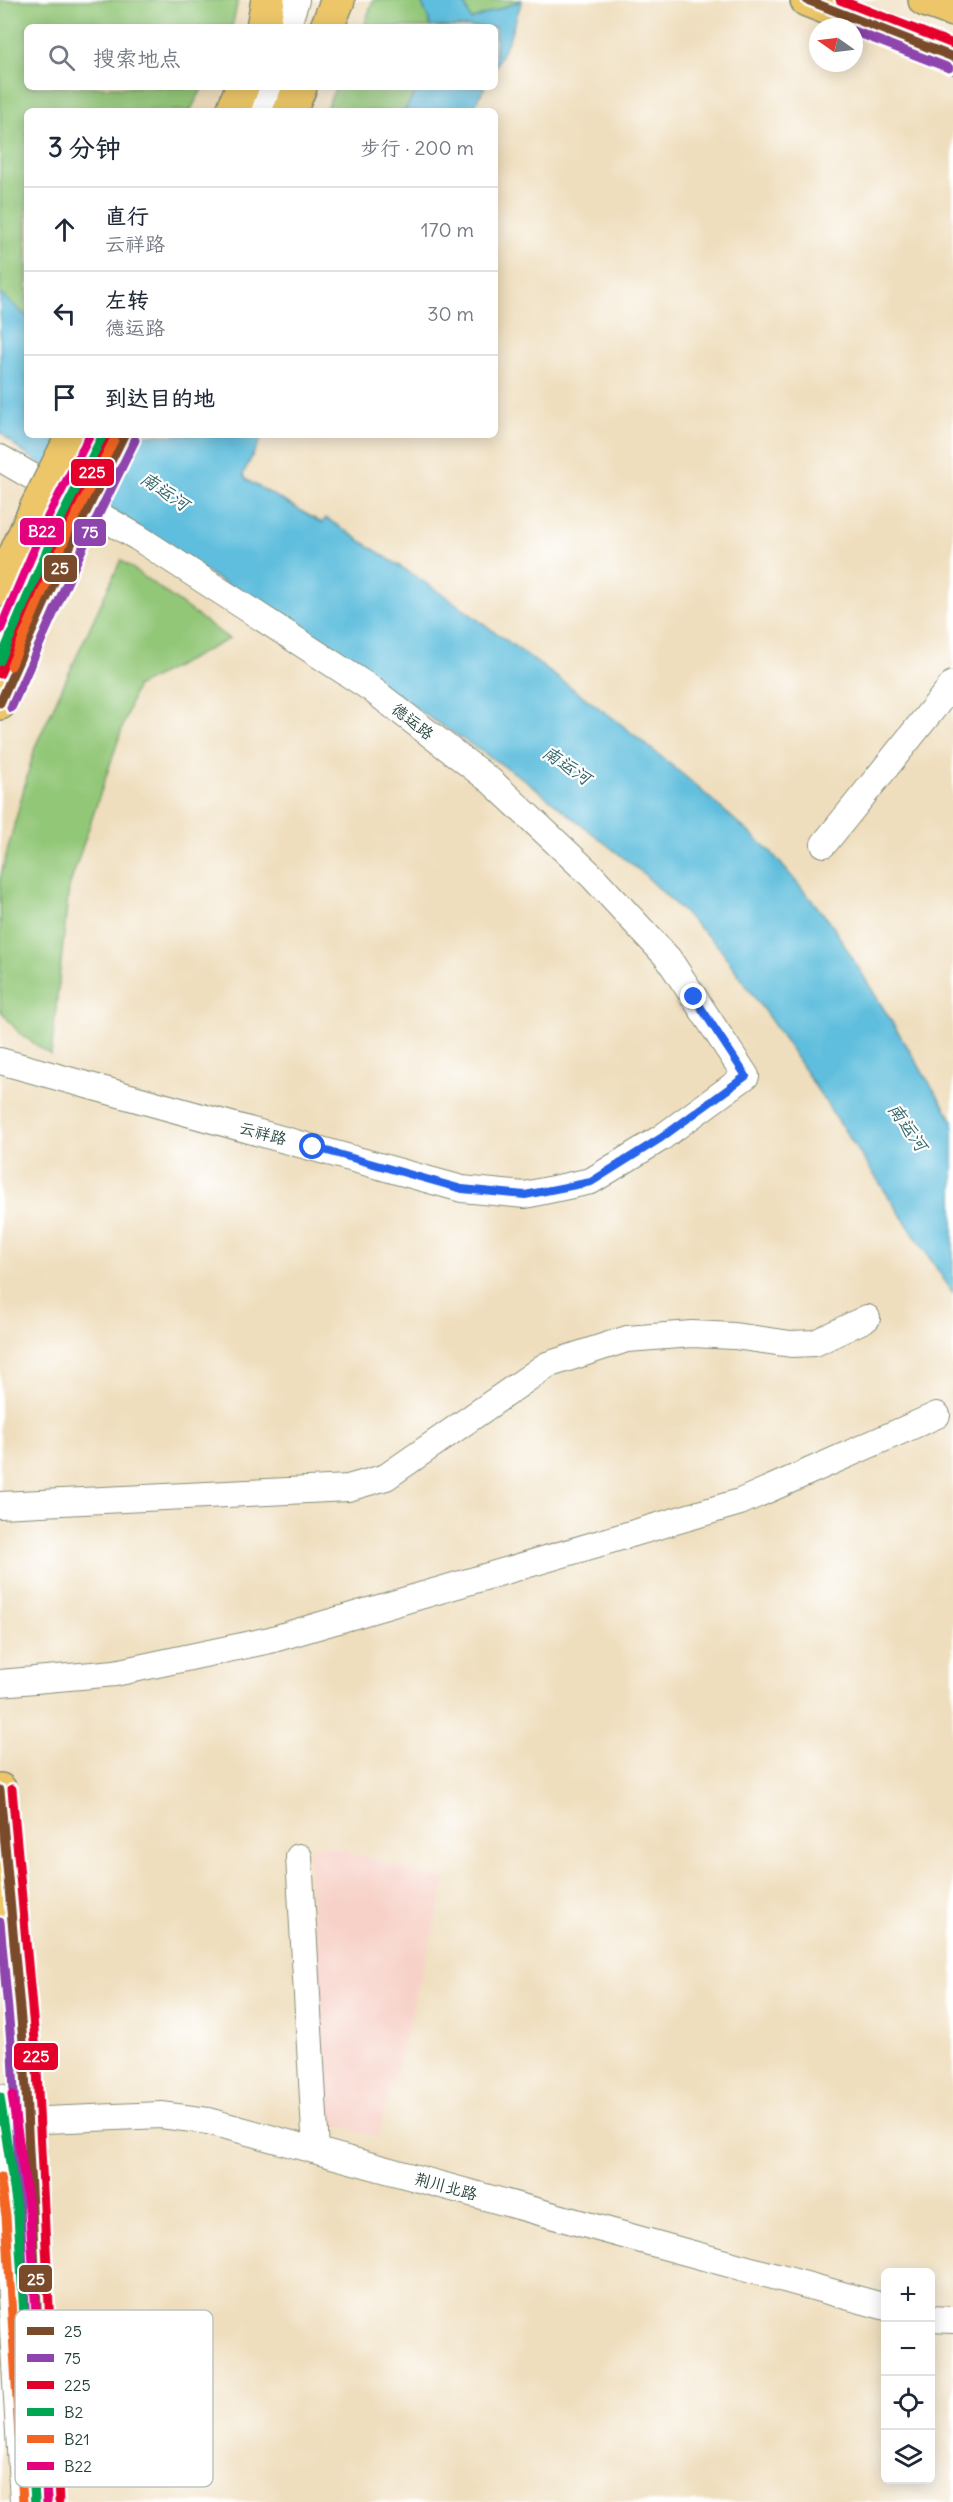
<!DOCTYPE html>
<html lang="zh">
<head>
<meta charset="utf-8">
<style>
  :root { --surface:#fff; --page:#f6f6f7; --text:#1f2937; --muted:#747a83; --line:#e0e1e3 }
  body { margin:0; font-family:Delius,"LXGW WenKai TC",sans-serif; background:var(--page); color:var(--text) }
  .controls { position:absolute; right:18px; bottom:18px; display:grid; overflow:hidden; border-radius:9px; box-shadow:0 3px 15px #0003 }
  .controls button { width:54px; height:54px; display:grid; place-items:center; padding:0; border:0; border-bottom:2px solid var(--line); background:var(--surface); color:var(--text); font:30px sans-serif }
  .compass { position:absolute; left:809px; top:18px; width:54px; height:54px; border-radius:50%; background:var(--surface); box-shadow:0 3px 15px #0003; rotate:284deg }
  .stop { position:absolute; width:18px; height:18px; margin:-14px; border:4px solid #2563eb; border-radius:50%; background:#fff }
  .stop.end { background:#2563eb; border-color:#fff; box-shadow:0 2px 6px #0008 }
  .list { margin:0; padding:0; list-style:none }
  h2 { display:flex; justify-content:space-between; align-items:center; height:78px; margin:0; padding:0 24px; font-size:26px }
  h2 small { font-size:20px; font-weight:400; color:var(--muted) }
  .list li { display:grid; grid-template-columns:39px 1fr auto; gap:18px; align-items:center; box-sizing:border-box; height:84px; padding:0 24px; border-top:2px solid var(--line) }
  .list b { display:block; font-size:22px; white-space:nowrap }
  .list p { margin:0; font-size:20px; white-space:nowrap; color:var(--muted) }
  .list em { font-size:20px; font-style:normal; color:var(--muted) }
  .icon { flex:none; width:33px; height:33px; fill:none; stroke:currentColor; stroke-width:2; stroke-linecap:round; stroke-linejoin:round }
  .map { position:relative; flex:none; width:953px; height:2502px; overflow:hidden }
  .search { position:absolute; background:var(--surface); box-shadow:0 3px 15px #0003; left:24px; top:24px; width:474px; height:66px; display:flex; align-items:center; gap:15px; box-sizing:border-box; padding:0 21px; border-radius:9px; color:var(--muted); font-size:22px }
  .panel { position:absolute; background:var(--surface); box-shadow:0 3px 15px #0003; left:24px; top:108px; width:474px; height:330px; border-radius:9px }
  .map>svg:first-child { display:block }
</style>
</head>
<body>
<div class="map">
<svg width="953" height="2502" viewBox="0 0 953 2502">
  <rect width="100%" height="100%" fill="#fff"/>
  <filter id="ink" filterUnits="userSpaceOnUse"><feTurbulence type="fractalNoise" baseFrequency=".0167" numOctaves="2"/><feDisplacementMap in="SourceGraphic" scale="12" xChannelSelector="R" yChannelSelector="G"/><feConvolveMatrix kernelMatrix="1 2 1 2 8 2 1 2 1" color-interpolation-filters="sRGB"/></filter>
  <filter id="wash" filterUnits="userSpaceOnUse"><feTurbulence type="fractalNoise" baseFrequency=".008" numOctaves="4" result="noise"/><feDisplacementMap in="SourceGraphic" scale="24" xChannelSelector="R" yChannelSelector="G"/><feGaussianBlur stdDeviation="1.35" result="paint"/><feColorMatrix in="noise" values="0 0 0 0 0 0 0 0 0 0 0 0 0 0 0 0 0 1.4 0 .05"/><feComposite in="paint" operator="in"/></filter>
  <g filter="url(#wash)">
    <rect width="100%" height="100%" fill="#efdebd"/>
    <polygon fill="#f7d1c7" points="327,1845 446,1881 378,2138 324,2120 308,1848"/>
    <g fill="#93c778" stroke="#598256" stroke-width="1.5">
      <polygon points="0,0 238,0 232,27 27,27 27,87 203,87 190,111 27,111 27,317 0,293"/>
      <polygon points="373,0 420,0 429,19 430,27 364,27"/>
      <polygon points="463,0 522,0 471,20"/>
      <polygon points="336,87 419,87 404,111 325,111"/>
      <polygon points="121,560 229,639 136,687 69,887 51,1055 19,1033 0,1010 0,878 35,747"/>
    </g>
    <g fill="#5fbedd" stroke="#3f7e88" stroke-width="1.5">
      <polygon points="420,0 463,0 471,20 522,0 509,39 495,67 495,27 430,27 429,19"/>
      <polygon points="419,87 485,87 471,111 404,111"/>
      <polygon points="0,293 27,317 27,435 263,435 243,474 245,479 322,523 326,518 444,595 617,721 687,778 771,852 830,922 953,1121 953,1293 777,1029 719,947 644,874 524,779 21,451 0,432"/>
    </g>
  </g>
  <g filter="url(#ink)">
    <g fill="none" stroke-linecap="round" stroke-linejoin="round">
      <g stroke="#878e78" stroke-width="28">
        <g id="minor">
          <polyline points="287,27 296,0"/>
          <polyline points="258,111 269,87"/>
          <polyline points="0,458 137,537 370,688 492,782 592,876 668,958 746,1076 661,1138 591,1181 525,1195 462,1189 0,1061"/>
          <polyline points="0,661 59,522"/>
          <polyline points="824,844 953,684"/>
          <polyline points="0,1505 348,1488 386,1477 547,1365 627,1339 692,1334 734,1336 791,1344 815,1343 867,1318"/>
          <polyline points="0,1683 115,1673 270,1640 740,1502 937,1415"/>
          <polyline points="299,1857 316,2150"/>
          <polyline points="0,2097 19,2229"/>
          <polyline points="0,2122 161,2115 208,2121 886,2307"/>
          <polyline points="6,2209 23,2502"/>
          <polyline points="930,2319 953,2320"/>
        </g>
      </g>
      <g stroke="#878e78" stroke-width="36">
        <g id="major">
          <polyline points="807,0 953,57"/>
          <polyline points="925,0 953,10"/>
          <polyline points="263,27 268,0"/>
          <polyline points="327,27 338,0"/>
          <polyline points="233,111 242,87"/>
          <polyline points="290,111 300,87"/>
          <polyline points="0,589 36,509"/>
          <polyline points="0,703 77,531"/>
          <polyline points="0,1790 24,2052 47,2502"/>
        </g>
      </g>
      <use href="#minor" stroke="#fff" stroke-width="26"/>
      <use href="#major" stroke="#ecc669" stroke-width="33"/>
      <g stroke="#878e78" stroke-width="28" stroke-linecap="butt">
        <polyline id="minor-bridge" points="59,522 103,435"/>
      </g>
      <g stroke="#878e78" stroke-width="36" stroke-linecap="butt">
        <g id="major-bridge">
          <polyline points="36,509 73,435"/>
          <polyline points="77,531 124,435"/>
        </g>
      </g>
      <use href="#minor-bridge" stroke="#fff" stroke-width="26"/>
      <use href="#major-bridge" stroke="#ecc669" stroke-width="33"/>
      <g stroke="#fff" stroke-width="14">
        <g id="bus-1">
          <polyline points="807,0 953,57"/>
          <polyline points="0,703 77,531 124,435"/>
          <polyline points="0,1790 24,2052 47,2502"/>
        </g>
      </g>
      <g stroke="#fff" stroke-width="14">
        <g id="bus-2">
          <polyline points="854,31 949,68"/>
          <polyline points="11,708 88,536 135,440"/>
          <polyline points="0,1922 12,2053 35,2502"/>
        </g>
      </g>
      <g stroke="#fff" stroke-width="14">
        <g id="bus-3">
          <polyline points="840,0 953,44"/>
          <polyline points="0,674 66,526 111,435"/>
          <polyline points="12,1789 36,2051 59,2501"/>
        </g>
      </g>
      <g stroke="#fff" stroke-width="14">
        <g id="bus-4">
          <polyline points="0,661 59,522 103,435"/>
          <polyline points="0,2097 18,2215 35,2502"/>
        </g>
      </g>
      <g stroke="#fff" stroke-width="14">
        <g id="bus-5">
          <polyline points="11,666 70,527 114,440"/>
          <polyline points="0,2177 6,2216 23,2502"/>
        </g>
      </g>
      <g stroke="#fff" stroke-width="14">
        <g id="bus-6">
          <polyline points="0,630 48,517 90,435"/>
          <polyline points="12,2095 30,2214 47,2501"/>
        </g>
      </g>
      <use href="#bus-1" stroke="#7a4b2a" stroke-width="9"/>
      <use href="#bus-2" stroke="#8e44ad" stroke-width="9"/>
      <use href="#bus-3" stroke="#e4002b" stroke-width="9"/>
      <use href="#bus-4" stroke="#00a651" stroke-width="9"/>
      <use href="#bus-5" stroke="#f26522" stroke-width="9"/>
      <use href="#bus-6" stroke="#e5007d" stroke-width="9"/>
    </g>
  </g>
  <g fill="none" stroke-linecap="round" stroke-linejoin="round" filter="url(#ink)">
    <polyline stroke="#2563eb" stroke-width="8" points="313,1147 462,1189 525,1195 591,1182 661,1138 746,1076 694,997"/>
  </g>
  <g text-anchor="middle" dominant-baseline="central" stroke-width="4.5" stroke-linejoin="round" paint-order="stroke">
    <g font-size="16" fill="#1f3d34" stroke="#fff">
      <text transform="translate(413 721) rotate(38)">德运路</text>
      <text transform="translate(263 1133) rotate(15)">云祥路</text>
      <text transform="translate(446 2186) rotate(15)">荆川北路</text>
    </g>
    <g font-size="18" font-style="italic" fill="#326467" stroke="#fff">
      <text transform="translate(165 491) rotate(34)">南运河</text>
      <text transform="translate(567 765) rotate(34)">南运河</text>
      <text transform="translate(908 1127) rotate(55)">南运河</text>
    </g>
  </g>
  <rect x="15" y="2310" width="198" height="177" rx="9" fill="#fff" stroke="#bcc5c2" stroke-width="1.5"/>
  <rect x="27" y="2327" width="27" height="8" fill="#7a4b2a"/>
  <rect x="27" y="2354" width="27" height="8" fill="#8e44ad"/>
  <rect x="27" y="2381" width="27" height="8" fill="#e4002b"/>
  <rect x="27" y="2408" width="27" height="8" fill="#00a651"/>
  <rect x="27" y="2435" width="27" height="8" fill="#f26522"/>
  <rect x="27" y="2462" width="27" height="8" fill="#e5007d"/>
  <g font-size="16" fill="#1f3d34">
    <text x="64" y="2337">25</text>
    <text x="64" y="2364">75</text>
    <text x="64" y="2391">225</text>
    <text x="64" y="2418">B2</text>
    <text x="64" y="2445">B21</text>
    <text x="64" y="2472">B22</text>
  </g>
  <g stroke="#fff" stroke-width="2">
    <rect x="70" y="458" width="45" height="29" rx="6" fill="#e4002b"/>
    <rect x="19" y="517" width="46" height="29" rx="6" fill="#e5007d"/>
    <rect x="73" y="518" width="34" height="29" rx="6" fill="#8e44ad"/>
    <rect x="43" y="554" width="35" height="29" rx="6" fill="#7a4b2a"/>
    <rect x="13" y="2042" width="46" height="29" rx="6" fill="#e4002b"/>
    <rect x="18" y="2264" width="35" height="29" rx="6" fill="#7a4b2a"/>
  </g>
  <g font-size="16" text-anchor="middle" font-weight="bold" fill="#fff">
    <text x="92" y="478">225</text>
    <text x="42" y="537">B22</text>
    <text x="90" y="538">75</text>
    <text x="60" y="574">25</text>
    <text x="36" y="2062">225</text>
    <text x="36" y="2285">25</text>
  </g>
</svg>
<div class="controls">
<button>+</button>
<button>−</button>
<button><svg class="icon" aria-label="locate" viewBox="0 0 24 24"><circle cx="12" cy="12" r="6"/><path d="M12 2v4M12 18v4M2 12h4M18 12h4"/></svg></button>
<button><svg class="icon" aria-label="layers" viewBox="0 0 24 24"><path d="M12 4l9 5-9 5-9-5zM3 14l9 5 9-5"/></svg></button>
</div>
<svg class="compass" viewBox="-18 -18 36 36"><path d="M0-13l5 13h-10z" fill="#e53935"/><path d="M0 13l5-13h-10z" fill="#747a83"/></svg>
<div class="stop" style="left:313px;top:1147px"></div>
<div class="stop end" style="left:694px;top:997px"></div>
<div class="search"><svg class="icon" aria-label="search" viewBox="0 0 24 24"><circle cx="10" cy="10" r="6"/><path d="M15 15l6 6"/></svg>搜索地点</div>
<section class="panel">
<h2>3 分钟<small>步行 · 200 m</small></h2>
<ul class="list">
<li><svg class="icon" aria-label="ahead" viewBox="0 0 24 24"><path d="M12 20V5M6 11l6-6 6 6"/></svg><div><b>直行</b><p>云祥路</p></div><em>170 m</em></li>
<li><svg class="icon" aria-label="left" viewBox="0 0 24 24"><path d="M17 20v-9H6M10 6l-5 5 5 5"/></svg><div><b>左转</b><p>德运路</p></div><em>30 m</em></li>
<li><svg class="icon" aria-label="arrive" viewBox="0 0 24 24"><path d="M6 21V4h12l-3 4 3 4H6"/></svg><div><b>到达目的地</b></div></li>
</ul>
</section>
</div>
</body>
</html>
